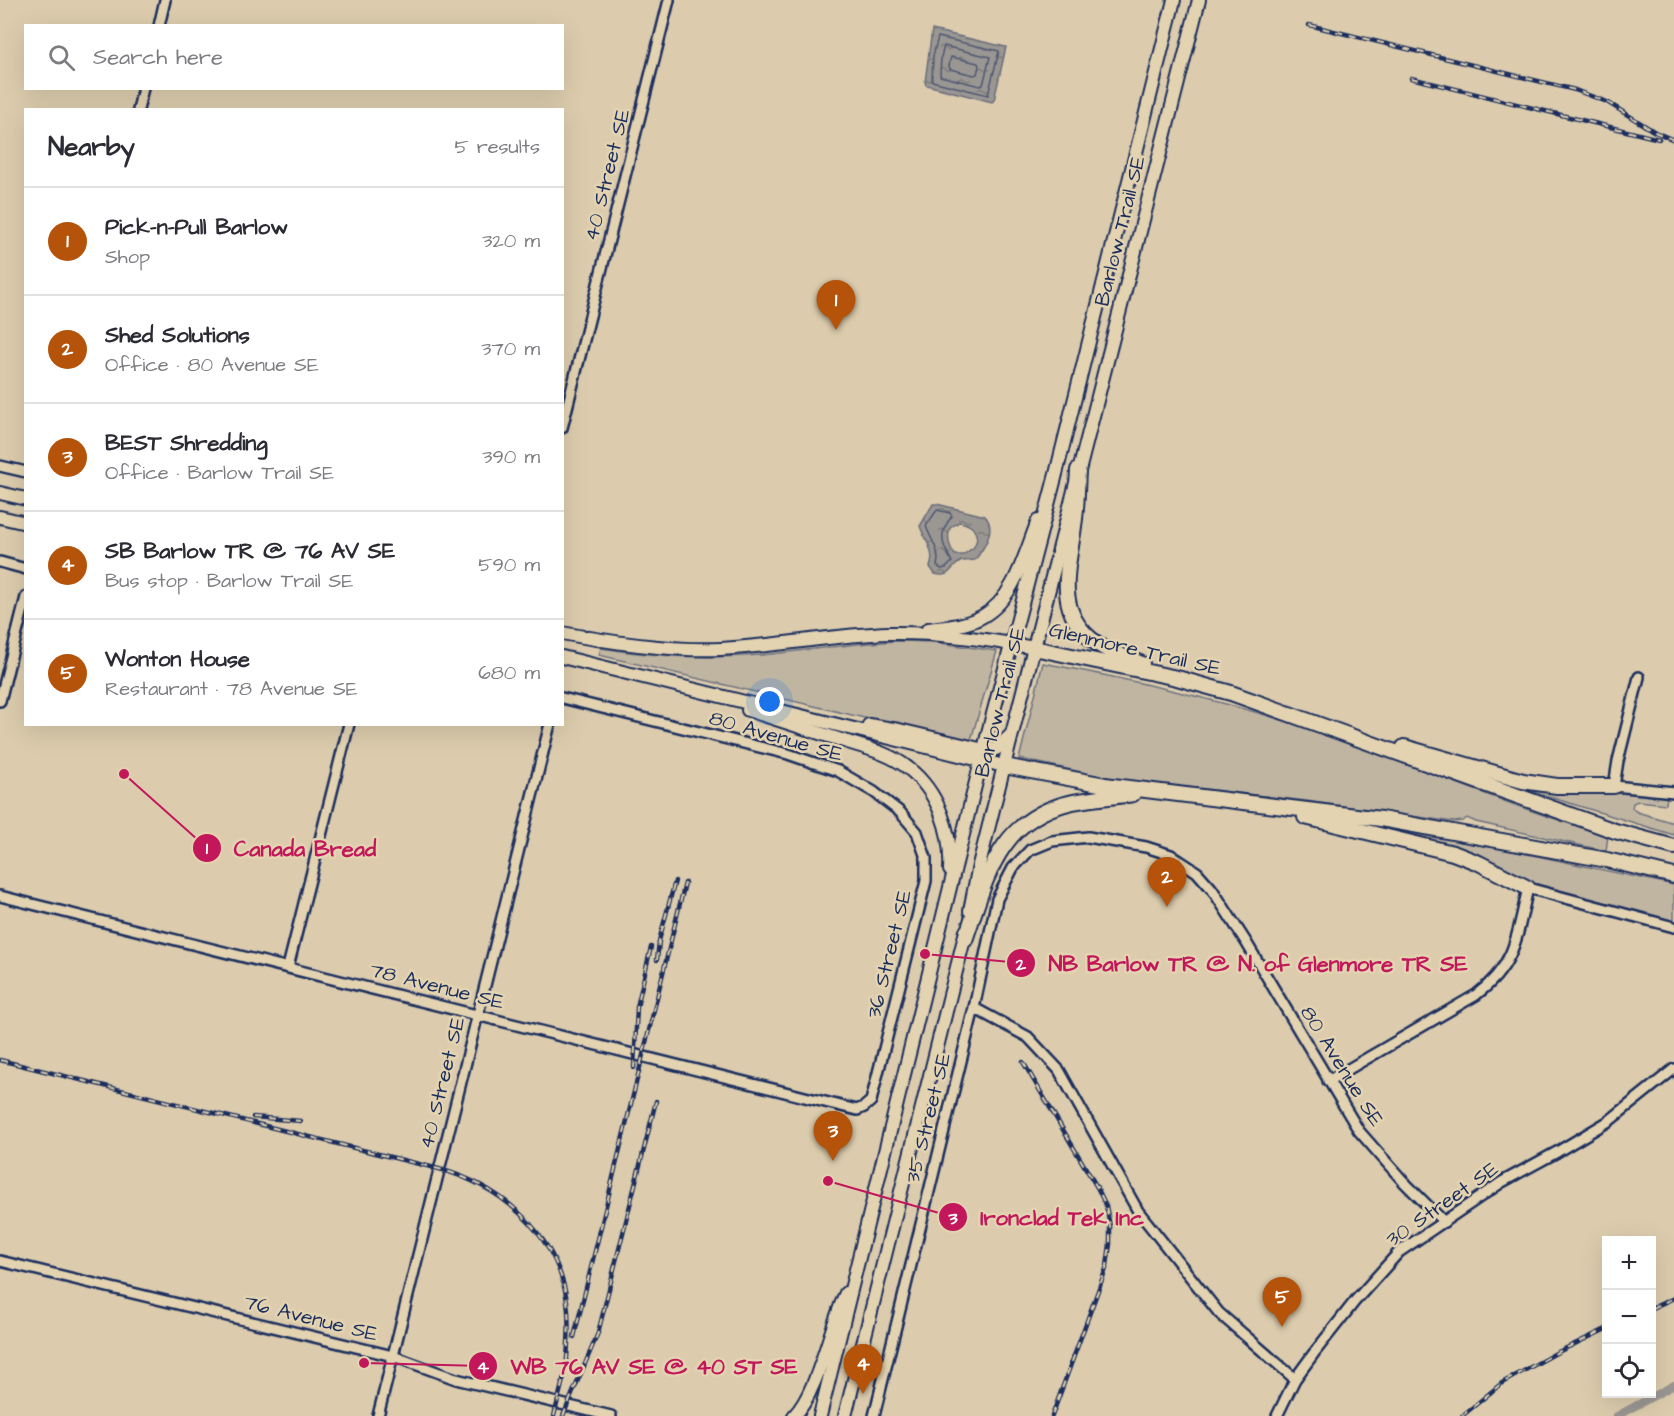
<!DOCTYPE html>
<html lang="en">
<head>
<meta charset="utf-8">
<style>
  :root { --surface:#fff; --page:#f2f2f3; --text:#2b2b33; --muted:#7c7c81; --line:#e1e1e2; --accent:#b45309 }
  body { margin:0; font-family:"Architects Daughter",sans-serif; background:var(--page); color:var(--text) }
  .controls { position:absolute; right:18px; bottom:18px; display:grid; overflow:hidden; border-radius:0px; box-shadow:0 6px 24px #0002 }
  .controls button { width:54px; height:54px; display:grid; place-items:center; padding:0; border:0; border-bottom:2px solid var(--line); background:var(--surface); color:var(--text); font:30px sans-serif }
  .you { position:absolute; left:770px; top:702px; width:21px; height:21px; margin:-15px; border:4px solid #fff; border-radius:50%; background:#1a73e8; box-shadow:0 0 0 9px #1a73e833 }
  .badge { display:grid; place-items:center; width:39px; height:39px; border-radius:50%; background:var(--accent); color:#fff; font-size:20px; font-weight:700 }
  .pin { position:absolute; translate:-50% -50px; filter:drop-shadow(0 2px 3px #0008) }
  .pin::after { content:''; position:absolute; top:32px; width:21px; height:18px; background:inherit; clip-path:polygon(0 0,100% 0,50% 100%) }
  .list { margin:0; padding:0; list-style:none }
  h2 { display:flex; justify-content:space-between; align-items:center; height:78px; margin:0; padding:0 24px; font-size:26px }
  h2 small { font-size:20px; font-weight:400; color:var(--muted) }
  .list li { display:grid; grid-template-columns:39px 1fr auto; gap:18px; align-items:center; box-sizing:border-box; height:108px; padding:0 24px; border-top:2px solid var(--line) }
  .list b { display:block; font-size:22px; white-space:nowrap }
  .list p { margin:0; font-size:20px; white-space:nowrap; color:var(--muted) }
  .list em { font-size:20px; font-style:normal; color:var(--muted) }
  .icon { flex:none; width:33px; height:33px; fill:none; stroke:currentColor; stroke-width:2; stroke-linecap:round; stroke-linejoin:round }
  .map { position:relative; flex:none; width:1674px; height:1416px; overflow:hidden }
  .search { position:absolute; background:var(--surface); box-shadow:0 6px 24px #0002; left:24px; top:24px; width:540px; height:66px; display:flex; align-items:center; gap:15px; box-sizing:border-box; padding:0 21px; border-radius:0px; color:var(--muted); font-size:22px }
  .panel { position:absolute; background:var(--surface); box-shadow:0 6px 24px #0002; left:24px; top:108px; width:540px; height:618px; border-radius:0px }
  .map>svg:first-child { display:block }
</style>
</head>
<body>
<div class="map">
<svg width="1674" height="1416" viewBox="0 0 1674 1416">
  <defs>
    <pattern id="water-ripples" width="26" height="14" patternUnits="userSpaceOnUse" patternTransform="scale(1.5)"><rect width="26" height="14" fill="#9a9692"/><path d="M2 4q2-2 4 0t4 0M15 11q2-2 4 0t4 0" fill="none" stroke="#7d7b7a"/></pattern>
  </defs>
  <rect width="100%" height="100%" fill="#dcccad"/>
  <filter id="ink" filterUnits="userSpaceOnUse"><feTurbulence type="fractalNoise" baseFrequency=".0167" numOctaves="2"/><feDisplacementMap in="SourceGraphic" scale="12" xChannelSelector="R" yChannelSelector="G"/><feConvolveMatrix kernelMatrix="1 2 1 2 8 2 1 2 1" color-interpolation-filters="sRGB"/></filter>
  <g filter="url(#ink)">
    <g fill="#c0b5a1" stroke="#6e7280" stroke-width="1.5">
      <path d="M 903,641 L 932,642 L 997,651 L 970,743 L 599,655 L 601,648 C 654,657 707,659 761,655 C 809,651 855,642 903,641 Z"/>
      <path d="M 1043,663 C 1128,679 1212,698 1295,724 C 1401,757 1502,806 1608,835 L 1606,851 L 1476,822 L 1467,818 L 1463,821 L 1454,822 L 1307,801 L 1119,780 L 1021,759 L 1019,759 Z"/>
      <polygon points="1521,785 1578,793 1645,793 1667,796 1666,804 1638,801 1633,803 1632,808 1637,812 1674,823 1674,835 1520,788"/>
      <polygon points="1409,833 1509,850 1674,885 1674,923 1553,892 1409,836"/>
    </g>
    <g fill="url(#water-ripples)" stroke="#676d7d" stroke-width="1.5" fill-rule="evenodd">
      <polygon points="932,30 1006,47 994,100 992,102 926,85 925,82"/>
      <path d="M 933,504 L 937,504 L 985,516 C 997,529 984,548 975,560 C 970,561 964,560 960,562 C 949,568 952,578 935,574 L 930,567 C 936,551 925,541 920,526 ZM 959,522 C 970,524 975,527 977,539 L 974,547 L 963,555 L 955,555 C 949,547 947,537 950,528 Z"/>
    </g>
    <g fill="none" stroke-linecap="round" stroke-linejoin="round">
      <g stroke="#4e5873" stroke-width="1.5">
        <polygon points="938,37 999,51 988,95 932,81 933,56"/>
        <polygon points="944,46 990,57 983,85 980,86 940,76 941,57"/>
        <polygon points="951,57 978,63 979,66 977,74 974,75 950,69 949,66"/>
        <path d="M 937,510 L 950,513 L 952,516 C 938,534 941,543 952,562 L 946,568 L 941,569 L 937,566 C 941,550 931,541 926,526 Z"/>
      </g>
      <polyline stroke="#9a9692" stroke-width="8" points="1617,1416 1674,1385"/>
      <g stroke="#1b2f5e" stroke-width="14">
        <g id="minor">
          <polyline points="159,26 165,0"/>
          <polyline points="138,110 143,88"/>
          <polyline points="562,428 669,0"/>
          <polyline points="0,466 26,472"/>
          <polyline points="0,562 26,569"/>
          <polyline points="1639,677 1618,761 1614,786 1674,792"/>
          <polyline points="0,701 26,597"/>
          <polyline points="0,896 857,1110 864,1107 871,1101 926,881 926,858 917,832 900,812 874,792 838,771 788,754 562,698"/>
          <polyline points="288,967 349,724"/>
          <polyline points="974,1008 1028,1037 1059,1070 1138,1211 1219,1313 1295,1379"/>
          <path d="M 1328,1081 L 1476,995 C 1517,964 1517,934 1528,888 L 1674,927"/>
          <polyline points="0,1261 393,1356 456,1379 611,1416"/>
          <polyline points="378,1416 550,724"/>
          <polyline points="874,1416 974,1008 997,899 1013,868 1030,850 1052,841 1088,837 1146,847 1171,855 1197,872 1212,889 1246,942 1359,1131 1403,1181 1444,1222"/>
          <polyline points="1277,1416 1295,1379 1314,1353 1355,1301 1399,1252 1502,1182 1557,1152 1609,1121 1674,1069"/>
        </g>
      </g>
      <g stroke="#1b2f5e" stroke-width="16">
        <g id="major">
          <polyline points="0,493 26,499"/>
          <polyline points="0,517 26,523"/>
          <path d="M 928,629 C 946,627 966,626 983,616 C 1015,598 1025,553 1038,521"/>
          <path d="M 562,633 C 614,643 668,651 721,649 C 777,646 833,635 889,633 C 937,632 987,639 1034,648"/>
          <polyline points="562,657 1004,766"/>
          <path d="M 748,710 C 779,720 810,730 841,740 C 863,747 890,753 908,768 C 939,792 952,833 950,870"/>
          <polyline points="869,725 899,730 984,750 996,749 1011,735"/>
          <polyline points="970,911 979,865 1012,734 1199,0"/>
          <path d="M 794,1416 C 818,1392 830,1326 846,1293"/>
          <polyline points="820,1416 988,733 1055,478 1174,0"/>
          <polyline points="845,1416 966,931"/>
        </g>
      </g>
      <g stroke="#1b2f5e" stroke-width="18">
        <g id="highway">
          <path d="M 1078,470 C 1077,489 1077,508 1074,526 C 1069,567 1054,608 1091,639 C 1105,651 1125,657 1142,664"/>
          <polyline points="1034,648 1177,678 1231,693 1615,831 1674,847"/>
          <polyline points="1404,747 1523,781 1557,786 1614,786"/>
          <polyline points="1004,766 1105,785 1381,819 1607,860 1674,876"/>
          <polyline points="1305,817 1453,853 1479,863 1528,888"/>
          <path d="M 965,940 C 987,877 998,818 1073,802 C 1092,798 1113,797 1133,794"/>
        </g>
      </g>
      <use href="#minor" stroke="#e4d3b0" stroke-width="9"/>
      <use href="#major" stroke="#e4d3b0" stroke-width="12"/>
      <use href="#highway" stroke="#e4d3b0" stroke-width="14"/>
      <g stroke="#1b2f5e" stroke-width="4.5">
        <g id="rail">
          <polyline points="1309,25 1575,90 1607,102 1655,132 1674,140"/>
          <polyline points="1411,78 1659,139"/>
          <polyline points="657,960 659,941 675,881"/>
          <path d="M 0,1060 L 439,1169 C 502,1186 557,1234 567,1301 C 570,1324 568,1347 566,1370"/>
          <polyline points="1023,1062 1098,1189 1106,1206 1110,1226 1110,1244 1107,1266 1052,1416"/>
          <polyline points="634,1068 637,1007 651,947"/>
          <polyline points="253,1117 301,1121"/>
          <polyline points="1652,1308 1674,1298"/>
          <polyline points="574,1337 685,883"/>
          <polyline points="554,1416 567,1364"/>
          <polyline points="563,1416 598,1333 656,1101"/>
          <polyline points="1462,1416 1502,1383 1556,1353 1606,1329"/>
        </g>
      </g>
      <use href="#rail" stroke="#e4d3b0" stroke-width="2" stroke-dasharray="7" stroke-linecap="butt"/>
    </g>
  </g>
  <g text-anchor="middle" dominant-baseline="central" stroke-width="5" stroke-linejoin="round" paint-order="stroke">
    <g font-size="21" fill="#1b2f5e" stroke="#e4d3b0">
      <text transform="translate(607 175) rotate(-76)">40 Street SE</text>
      <text transform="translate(1120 231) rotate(-76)">Barlow Trail SE</text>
      <text transform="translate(1135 649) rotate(13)">Glenmore Trail SE</text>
      <text transform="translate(1000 702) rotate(-76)">Barlow Trail SE</text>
      <text transform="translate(776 736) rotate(16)">80 Avenue SE</text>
      <text transform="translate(889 954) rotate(-76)">36 Street SE</text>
      <text transform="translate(437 986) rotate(14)">78 Avenue SE</text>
      <text transform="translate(1342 1066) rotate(58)">80 Avenue SE</text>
      <text transform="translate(442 1083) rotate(-76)">40 Street SE</text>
      <text transform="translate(928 1118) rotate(-76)">35 Street SE</text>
      <text transform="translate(1442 1204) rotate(-35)">30 Street SE</text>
      <text transform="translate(311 1318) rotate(14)">76 Avenue SE</text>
    </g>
  </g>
  <path fill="none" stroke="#c2185b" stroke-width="2" d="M124 774L207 848M925 954L1021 963M828 1181L953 1217M364 1363L483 1366"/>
  <g fill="#c2185b" stroke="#e4d3b0" stroke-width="2">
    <circle cx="124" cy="774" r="6"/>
    <circle cx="925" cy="954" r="6"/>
    <circle cx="828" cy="1181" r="6"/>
    <circle cx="364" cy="1363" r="6"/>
    <circle cx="207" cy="848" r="15"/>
    <circle cx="1021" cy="963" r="15"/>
    <circle cx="953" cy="1217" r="15"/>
    <circle cx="483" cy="1366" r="15"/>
  </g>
  <g font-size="18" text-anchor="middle" font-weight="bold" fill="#fff">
    <text x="207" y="854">1</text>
    <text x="1021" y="970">2</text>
    <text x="953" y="1224">3</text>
    <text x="483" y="1373">4</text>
  </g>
  <g font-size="22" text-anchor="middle" font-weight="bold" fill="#c2185b" stroke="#e4d3b0" stroke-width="5" stroke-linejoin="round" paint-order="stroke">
    <text x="305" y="856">Canada Bread</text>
    <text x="1258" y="971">NB Barlow TR @ N. of Glenmore TR SE</text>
    <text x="1062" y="1225">Ironclad Tek Inc</text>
    <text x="654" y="1374">WB 76 AV SE @ 40 ST SE</text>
  </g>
</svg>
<div class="controls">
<button>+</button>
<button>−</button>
<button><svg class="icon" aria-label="locate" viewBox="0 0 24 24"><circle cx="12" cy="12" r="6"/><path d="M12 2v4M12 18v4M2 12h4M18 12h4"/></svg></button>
</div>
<div class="you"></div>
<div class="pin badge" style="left:836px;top:330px">1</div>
<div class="pin badge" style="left:1167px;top:907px">2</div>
<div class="pin badge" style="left:833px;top:1161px">3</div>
<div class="pin badge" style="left:863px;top:1394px">4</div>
<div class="pin badge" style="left:1282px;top:1327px">5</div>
<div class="search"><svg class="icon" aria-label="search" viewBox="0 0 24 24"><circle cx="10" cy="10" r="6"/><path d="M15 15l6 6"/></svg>Search here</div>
<section class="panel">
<h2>Nearby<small>5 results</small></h2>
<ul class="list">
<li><span class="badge">1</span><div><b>Pick-n-Pull Barlow</b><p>Shop</p></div><em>320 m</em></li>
<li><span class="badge">2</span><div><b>Shed Solutions</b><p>Office · 80 Avenue SE</p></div><em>370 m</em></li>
<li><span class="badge">3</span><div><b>BEST Shredding</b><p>Office · Barlow Trail SE</p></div><em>390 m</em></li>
<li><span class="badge">4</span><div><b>SB Barlow TR @ 76 AV SE</b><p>Bus stop · Barlow Trail SE</p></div><em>590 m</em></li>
<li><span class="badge">5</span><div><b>Wonton House</b><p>Restaurant · 78 Avenue SE</p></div><em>680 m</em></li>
</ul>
</section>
</div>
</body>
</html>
